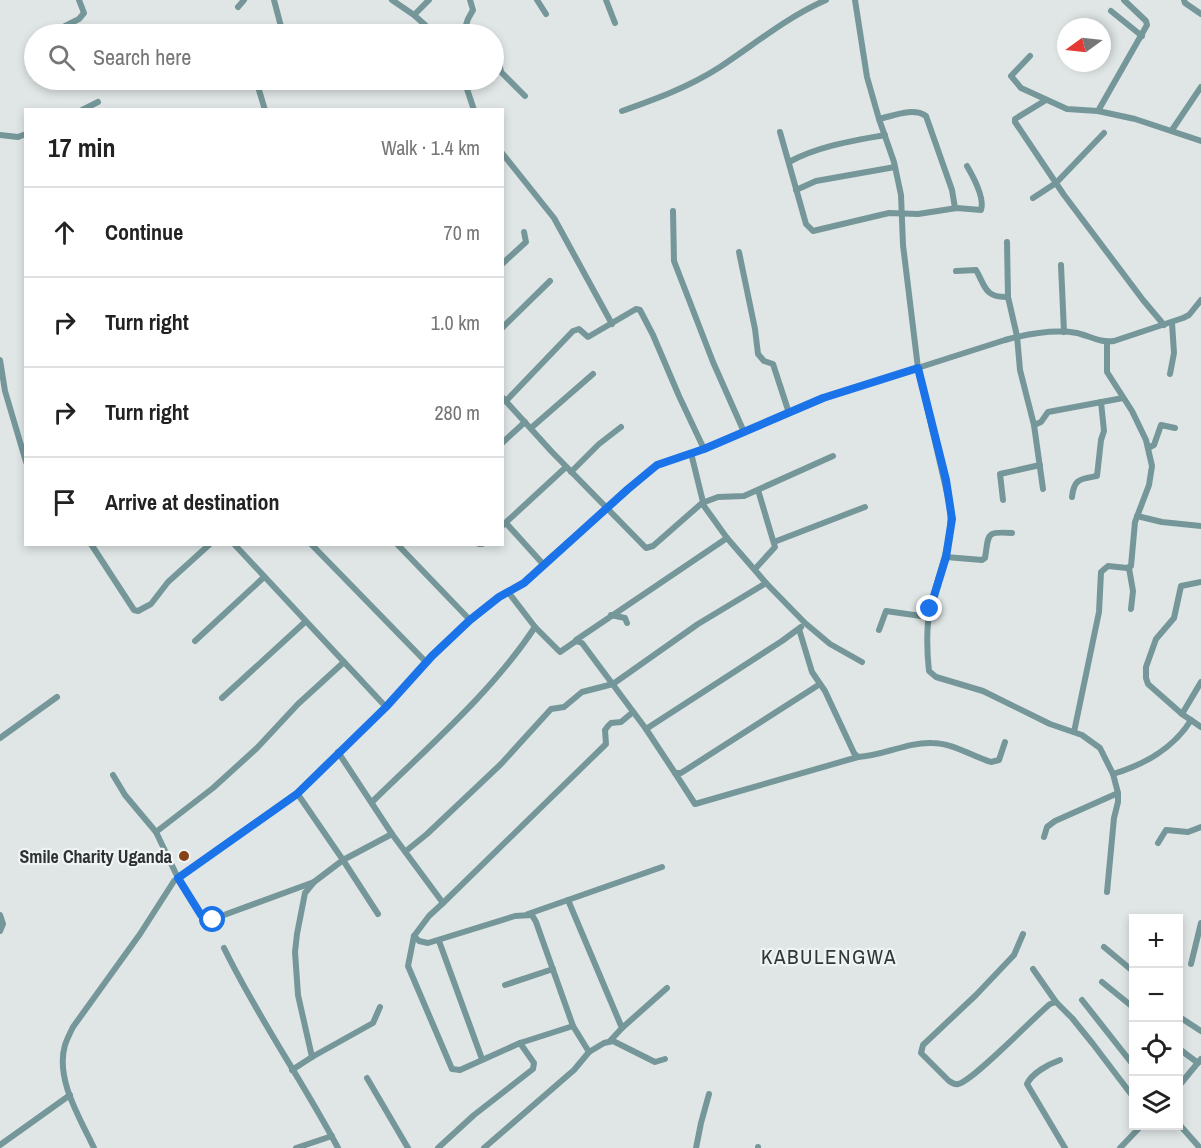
<!DOCTYPE html>
<html lang="en">
<head>
<meta charset="utf-8">
<style>
  :root { --surface:#fff; --page:#f2f2f2; --text:#222; --muted:#767676; --line:#e0e0e0 }
  body { margin:0; font-family:"Archivo Narrow",sans-serif; background:var(--page); color:var(--text) }
  .controls { position:absolute; right:18px; bottom:18px; display:grid; overflow:hidden; border-radius:0px; box-shadow:0 3px 9px #0003 }
  .controls button { width:54px; height:54px; display:grid; place-items:center; padding:0; border:0; border-bottom:2px solid var(--line); background:var(--surface); color:var(--text); font:30px sans-serif }
  .compass { position:absolute; left:1057px; top:18px; width:54px; height:54px; border-radius:50%; background:var(--surface); box-shadow:0 3px 9px #0003; rotate:255deg }
  .stop { position:absolute; width:18px; height:18px; margin:-14px; border:4px solid #1a73e8; border-radius:50%; background:#fff }
  .stop.end { background:#1a73e8; border-color:#fff; box-shadow:0 2px 6px #0008 }
  .list { margin:0; padding:0; list-style:none }
  h2 { display:flex; justify-content:space-between; align-items:center; height:78px; margin:0; padding:0 24px; font-size:26px }
  h2 small { font-size:20px; font-weight:400; color:var(--muted) }
  .list li { display:grid; grid-template-columns:39px 1fr auto; gap:18px; align-items:center; box-sizing:border-box; height:90px; padding:0 24px; border-top:2px solid var(--line) }
  .list b { display:block; font-size:22px; white-space:nowrap }
  .list em { font-size:20px; font-style:normal; color:var(--muted) }
  .icon { flex:none; width:33px; height:33px; fill:none; stroke:currentColor; stroke-width:2; stroke-linecap:round; stroke-linejoin:round }
  .map { position:relative; flex:none; width:1201px; height:1148px; overflow:hidden }
  .search { position:absolute; background:var(--surface); box-shadow:0 3px 9px #0003; left:24px; top:24px; width:480px; height:66px; display:flex; align-items:center; gap:15px; box-sizing:border-box; padding:0 21px; border-radius:33px; color:var(--muted); font-size:22px }
  .panel { position:absolute; background:var(--surface); box-shadow:0 3px 9px #0003; left:24px; top:108px; width:480px; height:438px; border-radius:0px }
  .map>svg:first-child { display:block }
</style>
</head>
<body>
<div class="map">
<svg width="1201" height="1148" viewBox="0 0 1201 1148">
  <rect width="100%" height="100%" fill="#e0e6e6"/>
  <g fill="none" stroke-linecap="round" stroke-linejoin="round">
    <g stroke="#75979a" stroke-width="6">
      <polyline points="274,0 283,34"/>
      <polyline points="392,0 414,15 435,34"/>
      <polyline points="537,0 546,14"/>
      <polyline points="606,0 615,23"/>
      <path d="M 855,0 L 867,77 L 879,119 L 894,162 L 901,195 L 903,245 L 918,368 L 950,506 C 954,543 937,575 930,610 C 926,627 927,654 929,671 L 936,677 L 983,691 L 1050,724 L 1082,735 L 1100,748 L 1113,774 L 1118,793 L 1118,802 L 1114,818 L 1107,892"/>
      <polyline points="1184,0 1185,3 1201,14"/>
      <polyline points="238,7 244,0"/>
      <polyline points="1111,11 1142,36"/>
      <polyline points="414,15 429,0"/>
      <polyline points="65,26 79,19 84,13 79,0"/>
      <polyline points="463,34 468,19 473,10 470,0"/>
      <polyline points="494,56 498,58 501,72 525,96"/>
      <polyline points="1030,56 1011,76 1021,88 1067,109 1098,111 1135,119 1201,141"/>
      <polyline points="256,80 265,110"/>
      <polyline points="464,80 474,110"/>
      <polyline points="1046,100 1015,119 1015,122 1064,195 1143,300 1164,325"/>
      <polyline points="82,110 98,102"/>
      <path d="M 622,111 C 656,99 689,87 720,67 C 755,44 787,17 826,0"/>
      <polyline points="1098,111 1147,25 1146,21 1124,0"/>
      <path d="M 879,119 C 893,116 913,107 926,116 L 952,190 L 955,208"/>
      <polyline points="1172,130 1201,87"/>
      <path d="M 780,132 L 806,224 L 813,231 L 889,213 L 918,214 L 957,208 L 981,210 C 985,198 974,178 967,166"/>
      <polyline points="0,135 18,137 26,134"/>
      <polyline points="502,153 554,218 612,324"/>
      <path d="M 789,162 C 818,146 852,141 885,135"/>
      <polyline points="796,190 816,181 895,167"/>
      <polyline points="1033,198 1056,183 1104,133"/>
      <polyline points="673,211 674,261 713,362 744,432"/>
      <polyline points="1007,242 1008,297 1017,336 1020,370 1034,425 1043,489"/>
      <polyline points="739,252 755,329 758,354 764,361 773,364 789,413"/>
      <polyline points="502,264 526,242 524,232"/>
      <polyline points="1061,265 1064,332"/>
      <path d="M 956,271 L 976,270 C 985,285 984,298 1008,297"/>
      <polyline points="502,328 550,281"/>
      <polyline points="0,360 5,391 26,462"/>
      <polyline points="1170,374 1174,353 1172,323"/>
      <polyline points="502,397 552,452 646,548 653,546 702,503 718,497 744,496 833,456"/>
      <polyline points="506,401 573,331 579,329 588,337 636,309 640,310 653,335 679,396 704,449"/>
      <polyline points="1034,425 1041,422 1048,412 1123,398"/>
      <polyline points="531,428 593,374"/>
      <polyline points="502,443 525,422"/>
      <polyline points="1148,448 1154,445 1161,425 1175,428"/>
      <polyline points="691,453 704,506 727,538 766,583 805,623 830,644 862,662"/>
      <polyline points="571,472 599,444 621,427"/>
      <path d="M 1072,497 C 1074,478 1081,479 1097,476 L 1101,440 L 1104,431 L 1101,402"/>
      <polyline points="1003,500 1000,474 1040,465"/>
      <polyline points="1137,516 1162,522 1201,526"/>
      <polyline points="506,523 543,564"/>
      <polyline points="502,526 566,467"/>
      <polyline points="774,542 865,507"/>
      <polyline points="91,544 134,610 138,611 151,604 168,582 210,544"/>
      <polyline points="234,544 386,707"/>
      <polyline points="311,544 426,662"/>
      <polyline points="397,544 470,620"/>
      <polyline points="479,544 482,544"/>
      <path d="M 946,557 L 982,560 L 985,558 C 989,534 985,531 1012,533"/>
      <polyline points="1129,568 1133,591 1131,609"/>
      <polyline points="755,569 775,547 758,490"/>
      <polyline points="1201,582 1181,586 1174,618 1156,639 1146,667 1146,678 1148,684 1182,714 1201,727"/>
      <polyline points="509,593 535,627 560,652 576,641 582,643 646,729 675,773 681,773 820,684"/>
      <polyline points="611,615 625,618 627,623"/>
      <path d="M 799,629 L 812,672 L 825,691 L 854,753 L 858,757 C 883,756 907,742 932,743 C 953,743 971,756 991,762 L 999,760 L 1005,742"/>
      <polyline points="879,630 886,611 928,617"/>
      <polyline points="576,640 727,538"/>
      <polyline points="195,641 263,578"/>
      <polyline points="222,698 305,622"/>
      <polyline points="1182,714 1201,682"/>
      <polyline points="646,729 782,641 801,627"/>
      <polyline points="1074,732 1099,612 1101,572 1108,566 1127,568 1131,566 1135,522 1149,485 1152,466 1146,440 1132,411 1107,372 1107,342"/>
      <polyline points="0,738 57,697"/>
      <polyline points="338,752 392,834 443,903 606,744 605,730 608,726 611,723 621,722 633,712"/>
      <polyline points="675,773 695,804 858,757"/>
      <path d="M 1113,774 C 1143,765 1174,748 1191,720"/>
      <polyline points="113,775 125,795 156,832 178,878 204,919 213,919 314,882"/>
      <path d="M 372,802 C 428,747 492,692 535,627"/>
      <polyline points="156,832 213,788 257,748 298,704 344,662"/>
      <polyline points="1044,837 1047,827 1055,821 1118,793"/>
      <polyline points="1158,843 1166,830 1188,832 1201,827"/>
      <polyline points="406,851 427,834 501,764 551,709 564,707 582,692 613,684 698,624 766,583"/>
      <polyline points="568,900 622,1028 610,1041"/>
      <polyline points="443,903 429,916 414,936 408,966 452,1069 460,1070 520,1043 573,1026"/>
      <polyline points="378,914 343,860 392,834"/>
      <polyline points="528,914 662,867"/>
      <polyline points="0,915 3,924 0,931"/>
      <path d="M 1023,934 L 1014,955 L 976,995 L 923,1045 L 921,1053 L 949,1081 C 953,1083 954,1085 958,1084 C 973,1081 1034,1017 1050,1004 L 1056,1002 L 1072,1018 L 1093,1044 L 1134,1098"/>
      <polyline points="414,936 419,941 428,943 515,916 532,915 536,922 573,1026 589,1052"/>
      <polyline points="439,941 482,1059"/>
      <polyline points="1104,947 1134,972"/>
      <path d="M 224,948 C 258,1018 302,1080 338,1148"/>
      <polyline points="1191,964 1201,923"/>
      <polyline points="1033,969 1056,1002"/>
      <polyline points="1102,982 1134,1008"/>
      <polyline points="505,985 553,969"/>
      <polyline points="1082,1000 1134,1066"/>
      <polyline points="1178,1016 1201,1031"/>
      <polyline points="622,1028 667,988"/>
      <polyline points="1178,1048 1198,1063"/>
      <polyline points="312,1057 373,1023 380,1007"/>
      <path d="M 1060,1060 C 1049,1064 1032,1073 1027,1084 L 1065,1148"/>
      <polyline points="292,1070 312,1057 298,995 295,952 297,934 305,893 314,882 343,860 297,793"/>
      <polyline points="367,1078 408,1148"/>
      <polyline points="1178,1087 1201,1059"/>
      <polyline points="1178,1123 1200,1148"/>
      <polyline points="0,1145 70,1095"/>
      <path d="M 94,1148 C 80,1118 55,1079 65,1045 C 67,1039 70,1033 73,1027 L 140,934 L 174,881 L 297,793 L 386,707 L 431,656 L 470,620 L 499,597 L 523,583 L 550,558 L 657,465 L 704,449 L 830,396 L 1005,340 C 1027,334 1053,329 1077,333 C 1090,336 1100,343 1114,341 L 1183,318 L 1189,315 L 1201,300"/>
      <polyline points="296,1148 332,1136"/>
      <polyline points="438,1148 474,1115 533,1069 534,1063 520,1043"/>
      <polyline points="484,1148 574,1070 589,1052 604,1043 613,1041 655,1062 665,1059"/>
      <polyline points="696,1148 701,1123 709,1094"/>
      <polyline points="758,1148 758,1147"/>
      <polyline points="1120,1148 1141,1126"/>
    </g>
  </g>
  <g fill="none" stroke-linecap="round" stroke-linejoin="round">
    <polyline stroke="#1a73e8" stroke-width="8" points="213,920 207,920 201,915 178,878 297,794 386,707 432,656 470,620 499,597 524,583 628,489 657,465 704,449 823,398 918,368 946,480 952,519 946,557 930,609"/>
  </g>
  <circle fill="#874318" stroke="#eef3f4" stroke-width="2" cx="184" cy="856" r="6"/>
  <g text-anchor="middle" dominant-baseline="central" stroke-width="4.5" stroke-linejoin="round" paint-order="stroke">
    <g font-size="18" font-weight="bold" fill="#303232" stroke="#eef3f4" text-anchor="end">
      <text x="172" y="856">Smile Charity Uganda</text>
    </g>
    <g font-size="21" letter-spacing="1.5" fill="#333738" stroke="#eef3f4">
      <text x="829" y="956">KABULENGWA</text>
    </g>
  </g>
</svg>
<div class="controls">
<button>+</button>
<button>−</button>
<button><svg class="icon" aria-label="locate" viewBox="0 0 24 24"><circle cx="12" cy="12" r="6"/><path d="M12 2v4M12 18v4M2 12h4M18 12h4"/></svg></button>
<button><svg class="icon" aria-label="layers" viewBox="0 0 24 24"><path d="M12 4l9 5-9 5-9-5zM3 14l9 5 9-5"/></svg></button>
</div>
<svg class="compass" viewBox="-18 -18 36 36"><path d="M0-13l5 13h-10z" fill="#e53935"/><path d="M0 13l5-13h-10z" fill="#767676"/></svg>
<div class="stop" style="left:213px;top:920px"></div>
<div class="stop end" style="left:930px;top:609px"></div>
<div class="search"><svg class="icon" aria-label="search" viewBox="0 0 24 24"><circle cx="10" cy="10" r="6"/><path d="M15 15l6 6"/></svg>Search here</div>
<section class="panel">
<h2>17 min<small>Walk · 1.4 km</small></h2>
<ul class="list">
<li><svg class="icon" aria-label="ahead" viewBox="0 0 24 24"><path d="M12 20V5M6 11l6-6 6 6"/></svg><div><b>Continue</b></div><em>70 m</em></li>
<li><svg class="icon" aria-label="right" viewBox="0 0 24 24"><path d="M7 20v-9h11M14 6l5 5-5 5"/></svg><div><b>Turn right</b></div><em>1.0 km</em></li>
<li><svg class="icon" aria-label="right" viewBox="0 0 24 24"><path d="M7 20v-9h11M14 6l5 5-5 5"/></svg><div><b>Turn right</b></div><em>280 m</em></li>
<li><svg class="icon" aria-label="arrive" viewBox="0 0 24 24"><path d="M6 21V4h12l-3 4 3 4H6"/></svg><div><b>Arrive at destination</b></div></li>
</ul>
</section>
</div>
</body>
</html>
